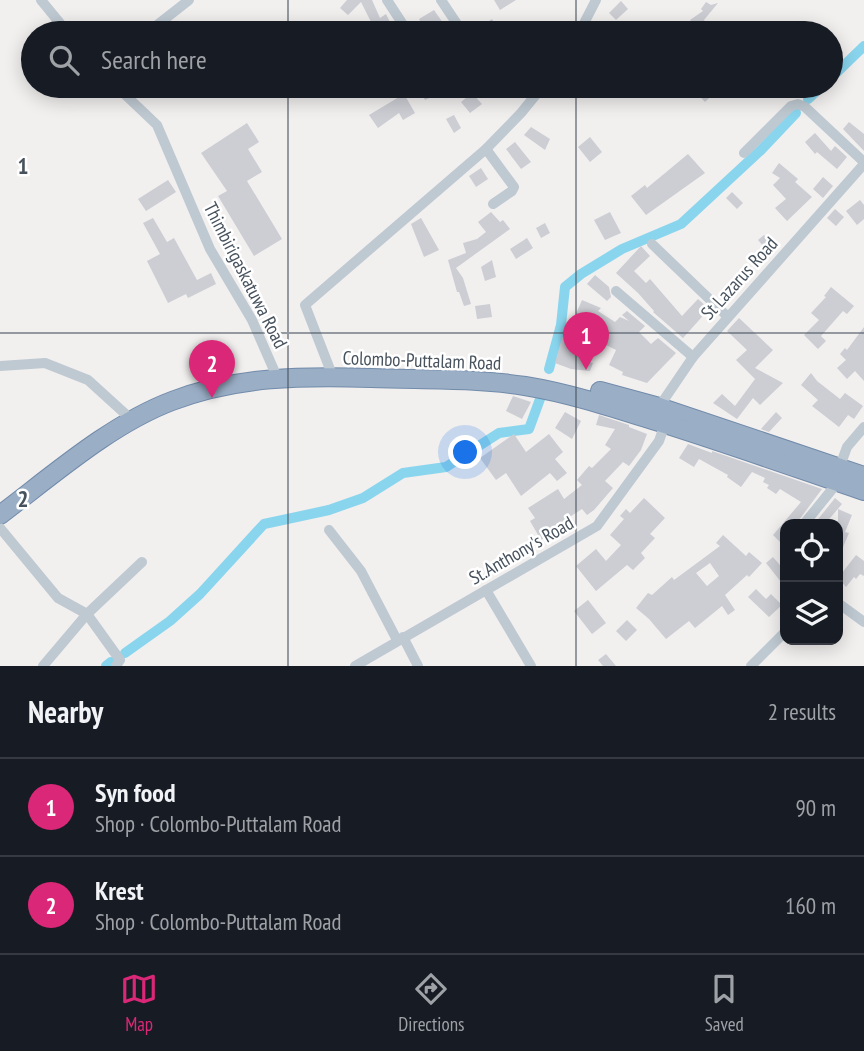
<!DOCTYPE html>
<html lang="en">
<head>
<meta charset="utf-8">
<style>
  :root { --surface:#171b24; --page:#242831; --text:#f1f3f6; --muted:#9ea1a6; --line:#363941; --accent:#db2777 }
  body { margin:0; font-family:"PT Sans Narrow",sans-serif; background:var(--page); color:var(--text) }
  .controls { position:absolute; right:21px; bottom:21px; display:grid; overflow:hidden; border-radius:14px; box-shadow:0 4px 18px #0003 }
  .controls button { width:63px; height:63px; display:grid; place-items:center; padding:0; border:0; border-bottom:2px solid var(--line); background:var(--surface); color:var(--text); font:35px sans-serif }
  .you { position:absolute; left:466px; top:453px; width:24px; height:24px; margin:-18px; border:5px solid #fff; border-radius:50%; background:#1a73e8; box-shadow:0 0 0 10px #1a73e833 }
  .badge { display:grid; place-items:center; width:46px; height:46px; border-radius:50%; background:var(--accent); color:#fff; font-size:23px; font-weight:700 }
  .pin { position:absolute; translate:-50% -58px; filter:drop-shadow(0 2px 4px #0008) }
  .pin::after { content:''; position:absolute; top:37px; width:24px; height:21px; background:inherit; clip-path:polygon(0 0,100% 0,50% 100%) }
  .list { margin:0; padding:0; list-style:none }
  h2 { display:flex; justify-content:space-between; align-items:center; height:91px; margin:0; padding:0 28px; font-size:30px }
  h2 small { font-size:23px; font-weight:400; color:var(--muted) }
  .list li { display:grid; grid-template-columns:46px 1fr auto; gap:21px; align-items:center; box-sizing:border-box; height:98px; padding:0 28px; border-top:2px solid var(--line) }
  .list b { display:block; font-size:26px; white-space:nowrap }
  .list p { margin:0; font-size:23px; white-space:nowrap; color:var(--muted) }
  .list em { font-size:23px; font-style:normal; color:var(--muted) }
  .icon { flex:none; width:38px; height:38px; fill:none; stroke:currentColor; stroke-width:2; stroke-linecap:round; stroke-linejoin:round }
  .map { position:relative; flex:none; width:864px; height:666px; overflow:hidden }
  .search { position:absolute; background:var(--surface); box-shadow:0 4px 18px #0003; left:21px; right:21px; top:21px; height:77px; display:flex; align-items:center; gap:18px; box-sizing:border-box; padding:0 24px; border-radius:38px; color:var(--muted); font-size:26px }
  .sheet { height:287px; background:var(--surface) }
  nav { display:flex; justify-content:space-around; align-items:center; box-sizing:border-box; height:98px; border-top:2px solid var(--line); background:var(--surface); font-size:19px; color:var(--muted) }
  nav a { display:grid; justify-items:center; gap:4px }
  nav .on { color:var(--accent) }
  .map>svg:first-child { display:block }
</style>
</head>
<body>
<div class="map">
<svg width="864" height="666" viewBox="0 0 864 666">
  <rect width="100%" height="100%" fill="#f2efef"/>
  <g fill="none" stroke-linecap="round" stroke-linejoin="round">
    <g stroke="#89d5ed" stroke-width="10">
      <polyline points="831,78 864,46"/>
      <polyline points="808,99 822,86"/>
      <polyline points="549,369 561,325 565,287 581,274 622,249 681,224 761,150 796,113"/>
      <polyline points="125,653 170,621 200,594 264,524 329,510 363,498 403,473 446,467 499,433 529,429 540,399"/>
      <polyline points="106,666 111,662"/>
    </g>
  </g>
  <g fill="#ccced4" fill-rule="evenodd">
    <polygon points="347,0 372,0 380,18 386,14 391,24 376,32 361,2 348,15 340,8"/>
    <polygon points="494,0 516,0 500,10"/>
    <polygon points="621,1 628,9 616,20 609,13"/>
    <polygon points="706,2 711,5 718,3 704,20 706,23 697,29 690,20 703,11 701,9"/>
    <polygon points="434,10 443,23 427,33 419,19"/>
    <polygon points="492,19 501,33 471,33"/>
    <polygon points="417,86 431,86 436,95 425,100"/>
    <polygon points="690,86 722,86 705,102"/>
    <polygon points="472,93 482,104 470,113 461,102"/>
    <polygon points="404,94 415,113 403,120 399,113 378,128 369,115"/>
    <polygon points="454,115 461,128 454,133 446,119"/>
    <polygon points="849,122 864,134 864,151 843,129"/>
    <polygon points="247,123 259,142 248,149 262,172 247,181 282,239 254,256 218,196 227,191 201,153"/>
    <polygon points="531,127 550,139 545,150 524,135"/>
    <polygon points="815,133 831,151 835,146 847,157 837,169 817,152 815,154 805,142"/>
    <polygon points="590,137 602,152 590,162 578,147"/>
    <polygon points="515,142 531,162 521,169 506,149"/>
    <polygon points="688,154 705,173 646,215 631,196 645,185 647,188"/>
    <polygon points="779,163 798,179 795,182 812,197 787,221 775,208 786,199 773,185 780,178 772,173"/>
    <polygon points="481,168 488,179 476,187 469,176"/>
    <polygon points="823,177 833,186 823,198 813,189"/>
    <polygon points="168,180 176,192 146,211 138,199"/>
    <polygon points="732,192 743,203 737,209 726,198"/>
    <polygon points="860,200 864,205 864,219 857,225 846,211"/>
    <polygon points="835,209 844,217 836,226 827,218"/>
    <polygon points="491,212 500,222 503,220 510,229 456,268 463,278 471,304 464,306 459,292 457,292 448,260 466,253 463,243 477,239 486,232 478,222"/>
    <polygon points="610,212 621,233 605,240 594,220"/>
    <polygon points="153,218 167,242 174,238 197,280 211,273 216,284 188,298 186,294 168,303 147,261 160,254 143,223"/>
    <polygon points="421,218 439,250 424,257 411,224"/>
    <polygon points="545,223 550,233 541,238 536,228"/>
    <polygon points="764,235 776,248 770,254 758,240"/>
    <polygon points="527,238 533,248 516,259 510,249"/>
    <polygon points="641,246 650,256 634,271 646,283 650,279 682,316 698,299 709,309 683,338 653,312 654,311 638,293 616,273"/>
    <polygon points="492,260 496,277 485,281 481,267"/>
    <polygon points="595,275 609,287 611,297 607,301 587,284"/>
    <polygon points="831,287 854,306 847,314 843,311 821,336 826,341 818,349 804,335 819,320 811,313 826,297 824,296"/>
    <polygon points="582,300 601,308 598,311 615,322 620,317 629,321 622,315 627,311 645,326 639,332 651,344 658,338 676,353 647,383 622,375 623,372 609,365 616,350 602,343 608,328 590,316 577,349 587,351 585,361 593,363 590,371 571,369 555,363 562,338 565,339"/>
    <polygon points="490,304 492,317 477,319 475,306"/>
    <polygon points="739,318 773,350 755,368 783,383 760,405 753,398 737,419 713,403 722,394 735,406 755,379 736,360 747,350 727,331"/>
    <polygon points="864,327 864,381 855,371 847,379 837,368 846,360 840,354 845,348 847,350"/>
    <polygon points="811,373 817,381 840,399 845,393 863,406 854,419 848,415 839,427 812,406 818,400 801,385"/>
    <polygon points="513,396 531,402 522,419 506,411"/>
    <polygon points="565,412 581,421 572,439 555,428"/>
    <polygon points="776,412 782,418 769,432 761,429"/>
    <polygon points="599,415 629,425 629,427 647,434 641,450 629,466 623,462 605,481 613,488 594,510 587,515 582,509 551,529 553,533 541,540 530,521 535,518 528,508 558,489 564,499 582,485 577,480 589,466 592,468 611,449 605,445 615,429 596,425"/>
    <polygon points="514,434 526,452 549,434 563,452 555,459 567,473 557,481 550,473 521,496 506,473 496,480 480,458"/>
    <polygon points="688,444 712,453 712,451 822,489 796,524 785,524 785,537 781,543 773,535 801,502 780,489 776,494 767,488 769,485 763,482 765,478 752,472 741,487 727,477 728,475 699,459 694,467 679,458"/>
    <polygon points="644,498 665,518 650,534 655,538 641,553 645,558 633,570 627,565 596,591 576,566 596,549 606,561 621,545 610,535 624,519 620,516 626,509 630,513"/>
    <polygon points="835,498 842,504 825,524 817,524 815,523"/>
    <polygon points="838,509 852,515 845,532 849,533 838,559"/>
    <path d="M 723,535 L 746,556 L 749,552 L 762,563 L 749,577 L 747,575 L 725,595 L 735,610 L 728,615 L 722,606 L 695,628 L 689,621 L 666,639 L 649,619 L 636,608 L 648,593 L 652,595 L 672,577 L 674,580 L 720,546 L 716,543 ZM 710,563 L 719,576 L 707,586 L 696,573 Z"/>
    <polygon points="856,555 864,561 864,576 860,574 856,579 854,577 846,587 838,578"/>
    <polygon points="773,557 785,571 785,587 766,563"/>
    <polygon points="756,589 766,599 771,594 782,605 769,617 748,597"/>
    <polygon points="588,600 606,623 592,634 574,611"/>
    <polygon points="627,620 637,630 626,641 616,631"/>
    <polygon points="606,654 616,666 603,666 598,660"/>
  </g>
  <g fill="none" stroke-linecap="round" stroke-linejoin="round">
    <g stroke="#718baa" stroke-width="20">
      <g id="trunk">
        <polyline points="600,391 659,407 864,476"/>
        <path d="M 0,515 C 53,475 111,424 172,401 C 237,376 303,376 371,378 C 422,380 474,378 525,386 C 574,394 620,410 668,425 C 734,446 799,469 864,491"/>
      </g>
    </g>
    <g stroke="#bfc9d1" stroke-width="10">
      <polyline points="41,0 68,33"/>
      <polyline points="387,0 402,23"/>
      <polyline points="441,0 463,33"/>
      <polyline points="147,33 189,0"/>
      <polyline points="579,33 596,0"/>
      <polyline points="116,86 157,125 210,249 252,320 277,377"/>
      <polyline points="486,149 514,187 512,191 493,204"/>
      <polyline points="744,153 791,106 798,104 805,107 864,162"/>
      <polyline points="652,244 728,317"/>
      <polyline points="616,291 693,357"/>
      <polyline points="0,366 45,363 88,380 132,420"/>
      <polyline points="333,377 305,305 486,149 521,113 543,86"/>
      <polyline points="804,524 838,482 840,466 847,447 864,427"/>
      <polyline points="0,528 58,598 87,614 43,666"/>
      <polyline points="329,530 361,571 397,640"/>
      <polyline points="486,590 531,666"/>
      <polyline points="838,603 864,622"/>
      <polyline points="403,637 418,666"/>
      <polyline points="116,666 120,660 87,614 142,562"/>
      <polyline points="355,666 597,526 659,441 665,424 659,407 693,357 864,164"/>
      <polyline points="751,666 785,632"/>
    </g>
    <use href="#trunk" stroke="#9aaec6" stroke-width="18"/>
  </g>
  <path fill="none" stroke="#47525d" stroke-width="2" stroke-opacity="0.55" d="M 288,0 L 288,33M 576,0 L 576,33M 288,86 L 288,666M 576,86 L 576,666M 0,333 L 864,333"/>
  <g text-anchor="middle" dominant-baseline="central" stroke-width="5" stroke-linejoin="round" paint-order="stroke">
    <g font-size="19" fill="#47525d" stroke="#fff">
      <text transform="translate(246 275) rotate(63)">Thimbirigaskatuwa Road</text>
      <text transform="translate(739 278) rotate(-48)">St Lazarus Road</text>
      <text transform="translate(422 360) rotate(2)">Colombo-Puttalam Road</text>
      <text transform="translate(521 550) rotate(-30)">St.Anthony's Road</text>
    </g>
  </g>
  <g font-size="23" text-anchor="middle" font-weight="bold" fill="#47525d" stroke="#fff" stroke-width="5" stroke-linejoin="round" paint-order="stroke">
    <text x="23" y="174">1</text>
    <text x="23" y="507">2</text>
  </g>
</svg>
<div class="controls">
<button><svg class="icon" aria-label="locate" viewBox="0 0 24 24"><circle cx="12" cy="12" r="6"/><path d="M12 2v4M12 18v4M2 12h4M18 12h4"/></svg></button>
<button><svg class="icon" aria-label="layers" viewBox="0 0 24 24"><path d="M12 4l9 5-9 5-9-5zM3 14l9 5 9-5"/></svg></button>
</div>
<div class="you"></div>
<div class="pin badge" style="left:586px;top:370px">1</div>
<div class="pin badge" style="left:212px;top:398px">2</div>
<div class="search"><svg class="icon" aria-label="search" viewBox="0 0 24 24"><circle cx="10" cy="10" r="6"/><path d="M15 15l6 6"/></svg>Search here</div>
</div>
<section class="sheet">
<h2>Nearby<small>2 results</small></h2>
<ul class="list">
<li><span class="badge">1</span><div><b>Syn food</b><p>Shop · Colombo-Puttalam Road</p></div><em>90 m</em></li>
<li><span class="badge">2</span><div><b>Krest</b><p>Shop · Colombo-Puttalam Road</p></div><em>160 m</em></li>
</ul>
</section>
<nav>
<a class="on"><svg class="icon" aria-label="map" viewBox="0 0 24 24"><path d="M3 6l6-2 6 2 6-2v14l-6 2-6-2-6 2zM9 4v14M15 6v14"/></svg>Map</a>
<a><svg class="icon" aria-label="directions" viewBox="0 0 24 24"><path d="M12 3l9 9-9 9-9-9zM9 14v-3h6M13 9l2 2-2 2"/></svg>Directions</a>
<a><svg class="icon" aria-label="saved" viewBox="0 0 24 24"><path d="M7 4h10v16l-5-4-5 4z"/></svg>Saved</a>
</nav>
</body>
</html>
